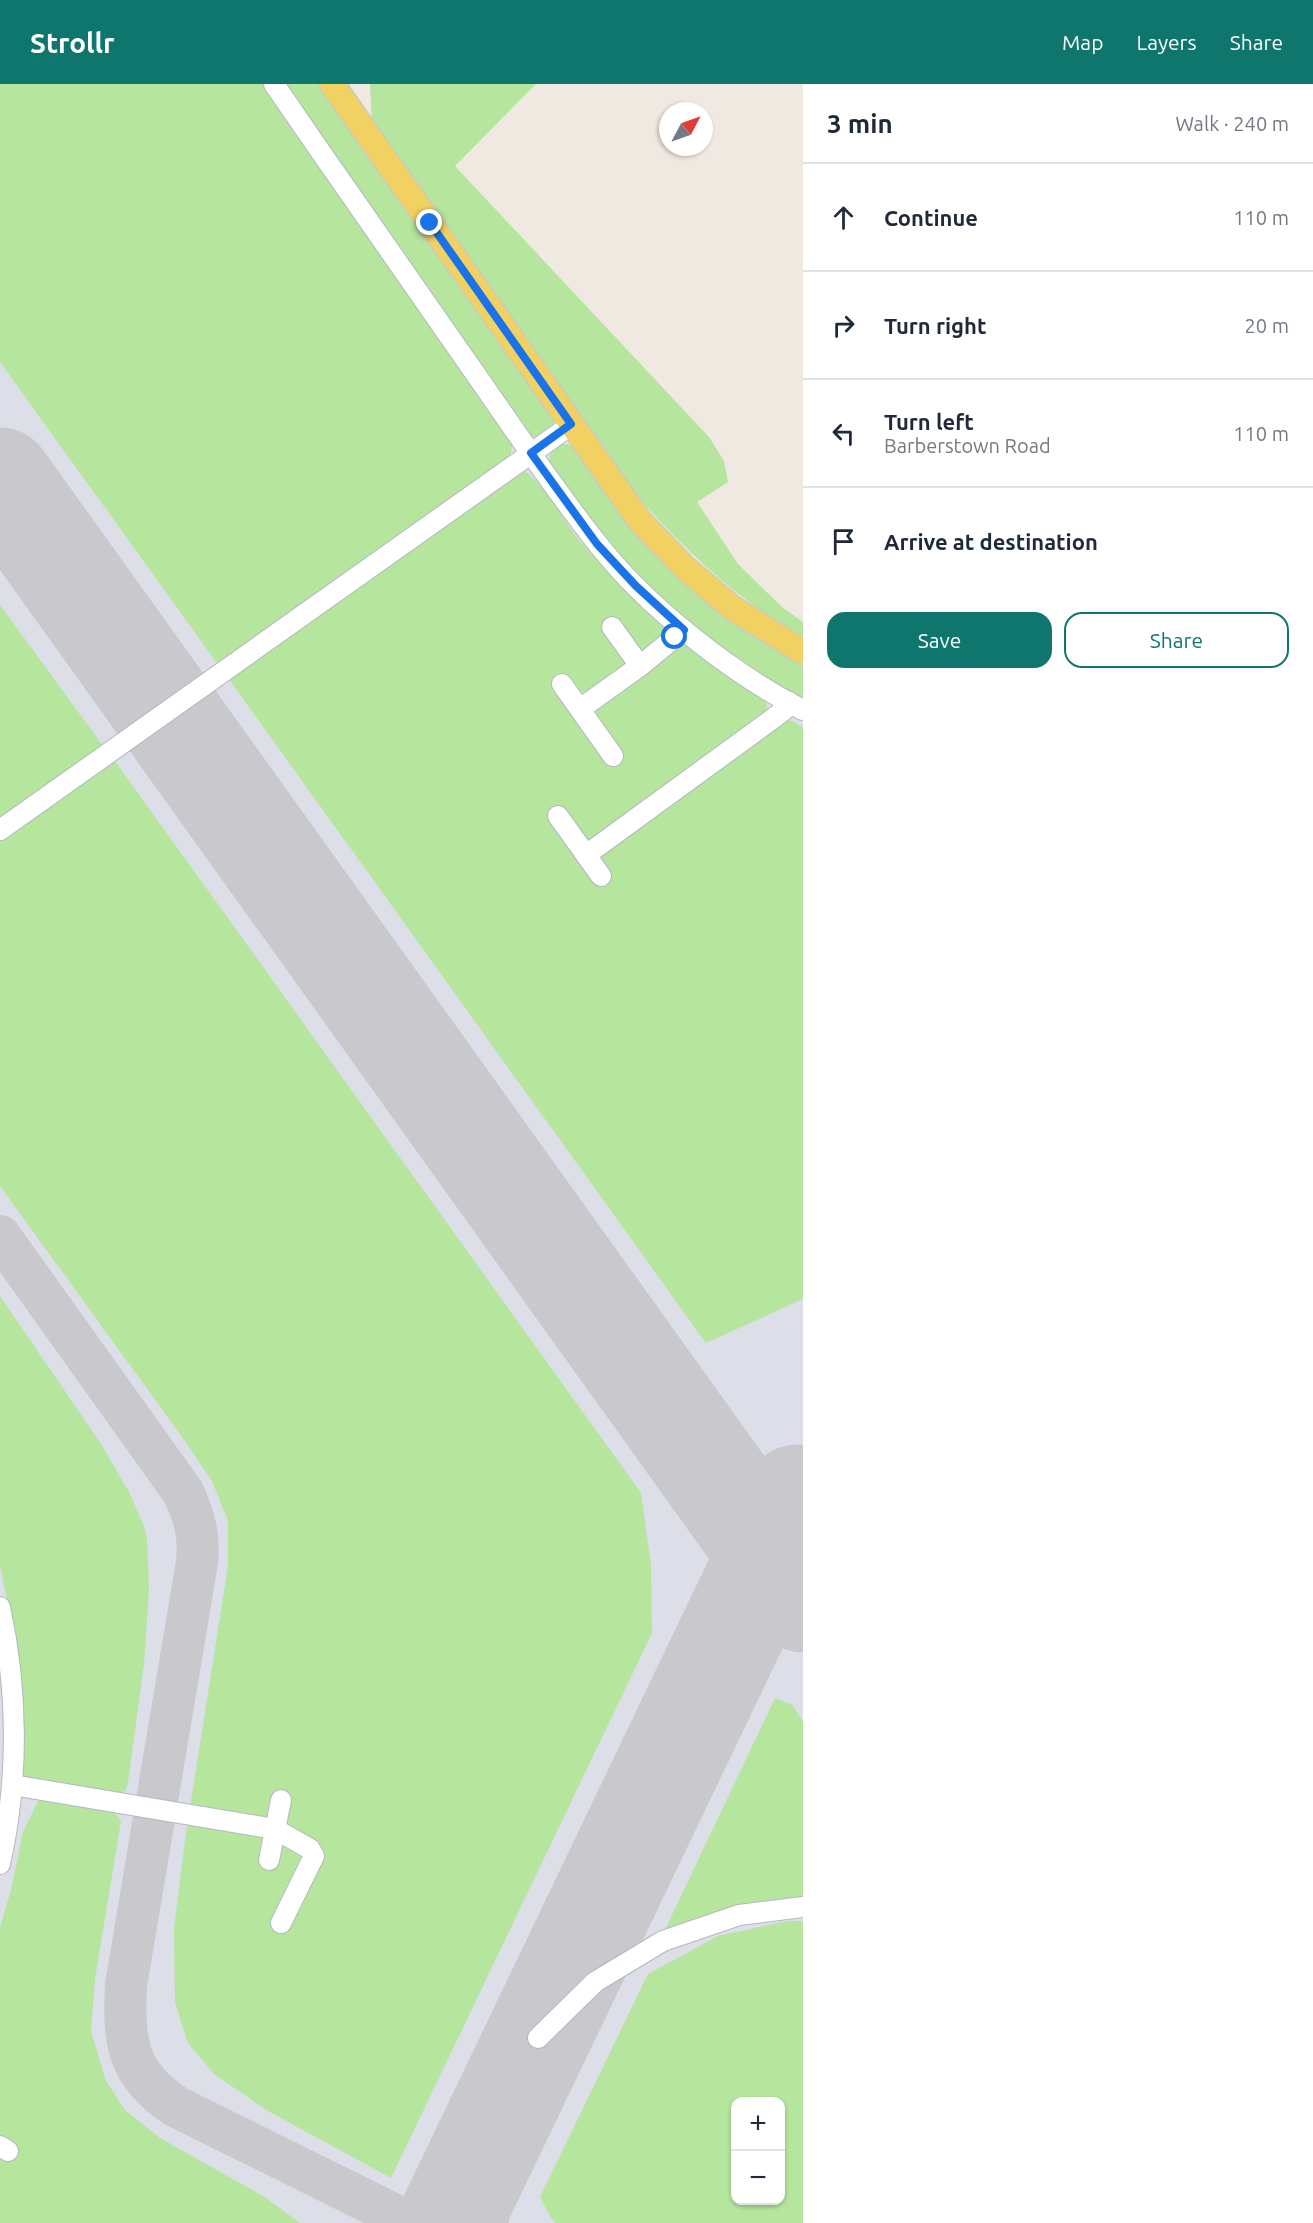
<!DOCTYPE html>
<html lang="en">
<head>
<meta charset="utf-8">
<style>
  :root { --surface:#fff; --page:#f2f2f3; --text:#1f2937; --muted:#747a83; --line:#e0e1e3; --accent:#0f766e }
  body { margin:0; font-family:Ubuntu,sans-serif; background:var(--page); color:var(--text) }
  .controls { position:absolute; right:18px; bottom:18px; display:grid; overflow:hidden; border-radius:12px; box-shadow:0 2px 4px #0004 }
  .controls button { width:54px; height:54px; display:grid; place-items:center; padding:0; border:0; border-bottom:2px solid var(--line); background:var(--surface); color:var(--text); font:30px sans-serif }
  .compass { position:absolute; left:659px; top:18px; width:54px; height:54px; border-radius:50%; background:var(--surface); box-shadow:0 2px 4px #0004; rotate:49deg }
  .stop { position:absolute; width:18px; height:18px; margin:-14px; border:4px solid #1a73e8; border-radius:50%; background:#fff }
  .stop.end { background:#1a73e8; border-color:#fff; box-shadow:0 2px 6px #0008 }
  .list { margin:0; padding:0; list-style:none }
  h2 { display:flex; justify-content:space-between; align-items:center; height:78px; margin:0; padding:0 24px; font-size:26px }
  h2 small { font-size:20px; font-weight:400; color:var(--muted) }
  .list li { display:grid; grid-template-columns:39px 1fr auto; gap:18px; align-items:center; box-sizing:border-box; height:108px; padding:0 24px; border-top:2px solid var(--line) }
  .list b { display:block; font-size:22px; white-space:nowrap }
  .list p { margin:0; font-size:20px; white-space:nowrap; color:var(--muted) }
  .list em { font-size:20px; font-style:normal; color:var(--muted) }
  .actions { display:flex; gap:12px; padding:18px 24px }
  .actions a { flex:1; padding:14px 0; border:2px solid var(--accent); border-radius:18px; text-align:center; font-size:21px; color:var(--accent) }
  .actions .main { background:var(--accent); color:#fff }
  .icon { flex:none; width:33px; height:33px; fill:none; stroke:currentColor; stroke-width:2; stroke-linecap:round; stroke-linejoin:round }
  .map { position:relative; flex:none; width:803px; height:2139px; overflow:hidden }
  header { display:flex; align-items:center; gap:36px; box-sizing:border-box; height:84px; padding:0 30px; background:var(--accent); color:#fff }
  header strong { font-size:28px }
  nav { display:flex; gap:33px; margin-inline-start:auto; font-size:21px }
  main { display:flex }
  aside { flex:1; background:var(--surface) }
  .map>svg:first-child { display:block }
</style>
</head>
<body>
<header>
<strong>Strollr</strong>
<nav><a>Map</a><a>Layers</a><a>Share</a></nav>
</header>
<main>
<div class="map">
<svg width="803" height="2139" viewBox="0 0 803 2139">
  <rect width="100%" height="100%" fill="#efe9e1"/>
  <path fill="#dcdee8" fill-rule="evenodd" d="M 0,0 L 300,0 L 570,386 L 803,599 L 803,2139 L 0,2139 ZM 736,2018 L 780,2018 L 780,2116 L 736,2116 Z"/>
  <g fill="#b6e59e" fill-rule="evenodd">
    <path d="M 0,0 L 264,0 L 512,355 C 513,364 511,371 506,378 L 217,579 L 0,278 Z"/>
    <path d="M 284,0 L 322,0 L 553,331 L 554,340 L 552,347 C 544,352 537,357 528,350 Z"/>
    <path d="M 370,0 L 536,0 L 455,82 L 709,353 L 724,377 L 728,398 L 697,418 L 738,480 L 782,523 L 803,538 L 803,554 C 732,512 675,458 623,395 L 372,37 Z"/>
    <path d="M 562,360 L 568,360 L 576,366 L 803,580 L 803,616 C 782,603 761,592 740,578 C 662,527 602,453 549,378 L 551,367 Z"/>
    <path d="M 517,388 L 526,388 C 549,406 561,434 580,457 C 606,487 636,514 663,543 L 664,550 L 659,557 L 593,608 L 574,608 L 596,636 L 596,624 L 679,562 L 688,562 L 766,617 L 767,624 L 763,633 L 597,773 L 782,632 L 803,643 L 803,1215 L 706,1259 L 226,591 Z"/>
    <polygon points="0,521 103,662 0,737"/>
    <polygon points="112,673 641,1409 651,1481 652,1549 391,2094 268,2027 214,1990 188,1959 175,1918 174,1844 186,1749 228,1482 228,1437 212,1397 185,1357 0,1102 0,753"/>
    <polygon points="0,1212 101,1360 129,1408 144,1442 147,1455 149,1505 144,1580 128,1698 126,1706 121,1709 26,1694 22,1689 23,1629 18,1569 0,1482"/>
    <polygon points="775,1614 792,1621 803,1637 803,1813 777,1815 712,1830 663,1850"/>
    <polygon points="39,1715 114,1727 121,1737 95,1895 91,1947 106,1997 125,2026 160,2054 263,2112 300,2139 0,2139 0,1843 11,1806 23,1748"/>
    <path d="M 787,1837 L 803,1837 L 803,2139 L 556,2139 L 551,2134 L 540,2113 L 648,1890 L 718,1852 ZM 736,2018 L 780,2018 L 780,2116 L 736,2116 Z"/>
  </g>
  <g fill="none" stroke-linecap="round" stroke-linejoin="round">
    <g stroke="#c9c8cc" stroke-width="42">
      <polyline points="0,411 38,449"/>
      <path d="M 0,1152 L 183,1408 C 194,1431 200,1452 197,1478 L 126,1901 C 123,1957 127,1991 177,2023 L 411,2139"/>
      <polyline points="775,1458 803,1438"/>
      <path d="M 488,2139 C 474,2105 486,2072 497,2039"/>
    </g>
    <g stroke="#c9c8cc" stroke-width="105">
      <polyline points="0,396 803,1516"/>
      <polyline points="449,2139 797,1413"/>
    </g>
    <g stroke="#b4b7c1" stroke-width="22">
      <g id="minor">
        <path d="M 274,0 C 337,92 401,183 465,275 C 508,336 550,400 597,459 C 647,523 731,589 803,626"/>
        <polyline points="612,543 640,582"/>
        <polyline points="562,600 613,672"/>
        <polyline points="580,625 640,582 684,546"/>
        <polyline points="558,732 601,792"/>
        <polyline points="0,746 571,341"/>
        <polyline points="586,771 771,636 784,626 789,618"/>
        <path d="M 0,1523 C 18,1606 19,1696 0,1780"/>
        <polyline points="12,1701 275,1745 310,1765 314,1772 281,1839"/>
        <polyline points="269,1776 281,1716"/>
        <polyline points="538,1954 595,1898 663,1857 739,1831 803,1823"/>
        <polyline points="0,2062 8,2067"/>
      </g>
    </g>
    <g stroke="#c9c9c9" stroke-width="27">
      <polyline id="major" points="332,0 640,437 684,483 734,525 803,568"/>
    </g>
    <use href="#minor" stroke="#fff" stroke-width="20"/>
    <use href="#major" stroke="#f2d163" stroke-width="24"/>
  </g>
  <g fill="none" stroke-linecap="round" stroke-linejoin="round">
    <polyline stroke="#1a73e8" stroke-width="8" points="430,139 571,340 531,369 597,460 636,502 684,546 675,553"/>
  </g>
</svg>
<div class="controls">
<button>+</button>
<button>−</button>
</div>
<svg class="compass" viewBox="-18 -18 36 36"><path d="M0-13l5 13h-10z" fill="#e53935"/><path d="M0 13l5-13h-10z" fill="#747a83"/></svg>
<div class="stop" style="left:675px;top:553px"></div>
<div class="stop end" style="left:430px;top:139px"></div>
</div>
<aside>
<h2>3 min<small>Walk · 240 m</small></h2>
<ul class="list">
<li><svg class="icon" aria-label="ahead" viewBox="0 0 24 24"><path d="M12 20V5M6 11l6-6 6 6"/></svg><div><b>Continue</b></div><em>110 m</em></li>
<li><svg class="icon" aria-label="right" viewBox="0 0 24 24"><path d="M7 20v-9h11M14 6l5 5-5 5"/></svg><div><b>Turn right</b></div><em>20 m</em></li>
<li><svg class="icon" aria-label="left" viewBox="0 0 24 24"><path d="M17 20v-9H6M10 6l-5 5 5 5"/></svg><div><b>Turn left</b><p>Barberstown Road</p></div><em>110 m</em></li>
<li><svg class="icon" aria-label="arrive" viewBox="0 0 24 24"><path d="M6 21V4h12l-3 4 3 4H6"/></svg><div><b>Arrive at destination</b></div></li>
</ul>
<div class="actions"><a class="main">Save</a><a>Share</a></div>
</aside>
</main>
</body>
</html>
